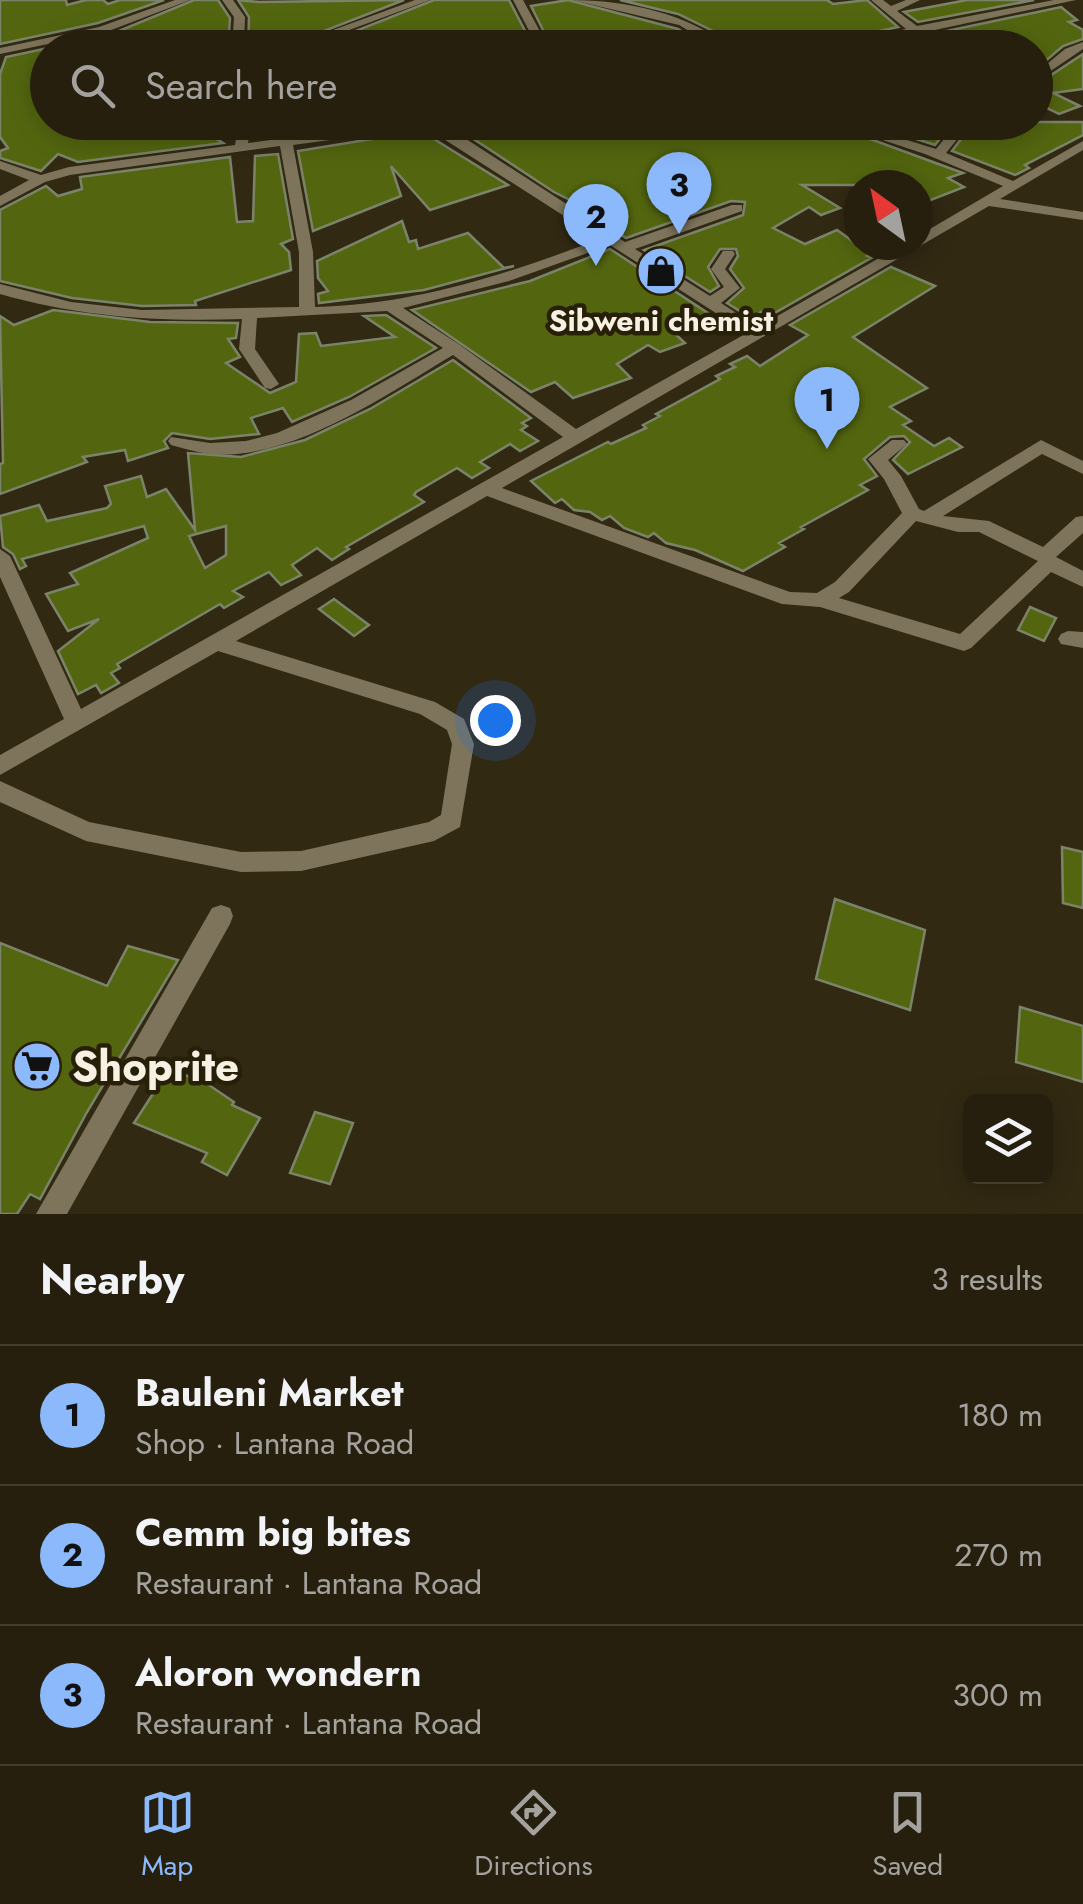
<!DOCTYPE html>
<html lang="en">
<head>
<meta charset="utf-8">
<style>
  :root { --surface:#261f0e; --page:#2e2717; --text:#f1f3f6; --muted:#a4a29e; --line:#423d2e; --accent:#8cb9fc }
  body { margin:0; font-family:Jost,sans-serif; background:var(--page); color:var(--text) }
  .controls { position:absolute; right:30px; bottom:30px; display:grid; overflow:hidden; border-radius:15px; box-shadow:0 5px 25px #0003 }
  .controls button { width:90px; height:90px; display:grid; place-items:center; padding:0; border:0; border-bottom:2px solid var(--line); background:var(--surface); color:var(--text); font:50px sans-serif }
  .compass { position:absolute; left:843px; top:170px; width:90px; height:90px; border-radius:50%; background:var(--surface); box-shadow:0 5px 25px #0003; rotate:327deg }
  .you { position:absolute; left:495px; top:720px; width:35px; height:35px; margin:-25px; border:8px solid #fff; border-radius:50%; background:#1a73e8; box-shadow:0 0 0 15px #1a73e833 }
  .badge { display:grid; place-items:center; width:65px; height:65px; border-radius:50%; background:var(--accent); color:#111; font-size:32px; font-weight:700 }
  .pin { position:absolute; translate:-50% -82px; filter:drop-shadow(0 2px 5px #0008) }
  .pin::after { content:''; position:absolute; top:52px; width:35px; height:30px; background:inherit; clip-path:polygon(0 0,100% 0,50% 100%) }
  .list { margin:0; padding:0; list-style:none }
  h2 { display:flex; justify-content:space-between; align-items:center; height:130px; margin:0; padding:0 40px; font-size:42px }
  h2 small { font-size:32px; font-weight:400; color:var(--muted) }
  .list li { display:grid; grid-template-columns:65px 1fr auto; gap:30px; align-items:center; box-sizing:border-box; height:140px; padding:0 40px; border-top:2px solid var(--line) }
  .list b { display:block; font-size:38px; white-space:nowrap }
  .list p { margin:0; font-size:32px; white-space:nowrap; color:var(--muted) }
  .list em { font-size:32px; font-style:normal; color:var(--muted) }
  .icon { flex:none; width:55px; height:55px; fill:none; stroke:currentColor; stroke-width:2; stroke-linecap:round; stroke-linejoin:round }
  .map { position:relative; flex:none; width:1083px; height:1214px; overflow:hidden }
  .search { position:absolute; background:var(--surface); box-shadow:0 5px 25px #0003; left:30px; right:30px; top:30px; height:110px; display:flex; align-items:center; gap:25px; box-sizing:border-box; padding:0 35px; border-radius:55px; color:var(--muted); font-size:38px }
  .sheet { height:550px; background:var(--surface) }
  nav { display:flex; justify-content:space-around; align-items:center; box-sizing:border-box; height:140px; border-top:2px solid var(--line); background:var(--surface); font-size:28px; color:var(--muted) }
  nav a { display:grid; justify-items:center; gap:5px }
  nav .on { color:var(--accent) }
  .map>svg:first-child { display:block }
</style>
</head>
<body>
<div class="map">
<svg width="1083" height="1214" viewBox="0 0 1083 1214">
  <rect width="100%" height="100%" fill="#322913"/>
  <g fill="#53660f" stroke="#7b836a" stroke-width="2.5" fill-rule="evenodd">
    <polygon points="0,0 66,0 67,5 86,0 103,0 108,4 120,0 164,0 98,23 0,44"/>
    <polygon points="194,0 218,0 230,18 228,48 74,48 71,43 107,36"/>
    <polygon points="238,0 259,2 404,0 280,48 248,48 249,17"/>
    <polygon points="434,0 509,0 534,48 313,48"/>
    <polygon points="568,0 678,29 710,48 552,48 531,6"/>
    <polygon points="620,0 827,0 833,4 867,0 898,27 819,44 736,48 717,33 678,14"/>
    <polygon points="967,0 1034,0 918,22 904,12"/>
    <polygon points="1061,7 1077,20 1069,22 1083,30 1083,39 1063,46 1036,69 1036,48 866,48"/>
    <polygon points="48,48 48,82 33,83 48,104 48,122 95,122 94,130 123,122 205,122 194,132 204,131 223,143 78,162 58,154 41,171 0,158 0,151 8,148 0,137 0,74 6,57"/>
    <polygon points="1083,54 1083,89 1053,93 1080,106 1059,114 1036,103 1036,85"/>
    <polygon points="485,122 824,122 963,173 948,178 964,187 918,205 918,185 802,185 840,208 821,215 809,207 773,228 805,244 837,230 858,245 886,245 867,256 871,258 771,315 763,311 751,318 727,303 744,288 730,269 738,256 736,249 720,249 708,267 719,286 710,292 644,250 743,215 745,202 731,201 626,238 595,218 600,215 554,192 457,128"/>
    <polygon points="863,122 953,122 935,145"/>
    <polygon points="974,122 1083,122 1083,135 1025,165 1029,168 1015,175 952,151"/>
    <polygon points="421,131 508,185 430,210 391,166 401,196 313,231 298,151"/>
    <polygon points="278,154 293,239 281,244 289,252 291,270 195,301 196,305 142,306 72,298 0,281 0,210 46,186 58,196 82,189 80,177 230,157 237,222 253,221 255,156"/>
    <polygon points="402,221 409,242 416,240 418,249 468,233 504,268 514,266 424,290 319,303 318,294 328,291 318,278 317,261"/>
    <polygon points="610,249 711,315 672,331 685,343 660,352 648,345 617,364 631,378 573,398 555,382 531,392 412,310 530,281"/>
    <polygon points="891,267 935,286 853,337 927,388 890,407 911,421 903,425 934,446 949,438 962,447 908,474 893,460 910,442 904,436 890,437 864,459 877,476 860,485 868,490 801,527 804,529 779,543 785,547 743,571 695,550 666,543 654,533 648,537 624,528 610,516 602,520 590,512 574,510 562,499 555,503 531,481 608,442 611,444 646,428 643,425 660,416 656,414 720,379 716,376 735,367 730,364 747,356 760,366 808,335 790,325"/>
    <polygon points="53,310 150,322 238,323 236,338 228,339 240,357 226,363 270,393 296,382 299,334 316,333 321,346 395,337 364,316 386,315 436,348 349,397 292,422 283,408 251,418 259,434 210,439 172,433 164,441 168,448 128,461 125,450 83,457 87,462 0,494 0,464 3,463 0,316 14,325"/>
    <path d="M 453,360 L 531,418 L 522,423 L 527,426 L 521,430 L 538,441 L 520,451 L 510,444 L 480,462 L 489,468 L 472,478 L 457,468 L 416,492 L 414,495 L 424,502 L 346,547 L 349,549 L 332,560 L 317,548 L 292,565 L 301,575 L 281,585 L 269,572 L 233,591 L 243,597 L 224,608 L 220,604 L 117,664 L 120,668 L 111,673 L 119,683 L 101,693 L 96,685 L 78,694 L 58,651 L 99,619 L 68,631 L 46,594 L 78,584 L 70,573 L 148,538 L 144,526 L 22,559 L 26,566 L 20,569 L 13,554 L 3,547 L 0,516 L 39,505 L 47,521 L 107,508 L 111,504 L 105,486 L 141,476 L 147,497 L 166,489 L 195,530 L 188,453 L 241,457 L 305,440 L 370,409 ZM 226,526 L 226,555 L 205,568 L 189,536 Z"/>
    <polygon points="334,599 369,625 354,636 319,609"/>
    <polygon points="1030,607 1056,618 1044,641 1018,630"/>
    <polygon points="1062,847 1083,852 1083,908 1063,903"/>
    <polygon points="835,899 925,930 910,1010 816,979"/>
    <polygon points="0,943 107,986 128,946 178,960 87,1112 40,1199 30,1194 17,1214 0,1214"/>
    <polygon points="1020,1007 1083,1026 1083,1082 1016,1062"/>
    <polygon points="169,1069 206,1083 234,1102 232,1105 260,1118 227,1175 202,1162 207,1153 134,1123"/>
    <polygon points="315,1112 353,1123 330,1184 290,1173"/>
  </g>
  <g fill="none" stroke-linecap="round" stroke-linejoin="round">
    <g fill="#7e745b" fill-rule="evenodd">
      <polygon points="175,0 190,0 106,32 0,54 0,48 99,27"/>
      <polygon points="222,0 233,0 245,17 244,48 232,48 234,17"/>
      <polygon points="415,0 430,0 301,48 284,48"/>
      <polygon points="513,0 523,0 549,48 538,48"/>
      <path d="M 572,0 C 626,0 689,14 732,48 L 718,48 L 679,25 Z"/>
      <polygon points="871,0 883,0 891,6 906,0 920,0 897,11 917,26 1054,0 1076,0 916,34 843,48 818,48 906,29"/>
      <polygon points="1083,42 1083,49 1036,81 1036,73 1065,49"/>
      <path d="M 239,122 L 251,122 L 248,143 L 402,122 L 440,122 L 625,242 L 732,205 L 742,205 L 742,211 L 635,249 L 710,296 L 724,287 L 711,269 L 723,251 L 733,251 L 735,254 L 725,269 L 740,288 L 721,303 L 758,327 L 902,245 L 918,245 L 918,236 L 1003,186 L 925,154 L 828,122 L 849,122 L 936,149 L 958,122 L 971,122 L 946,153 L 1013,181 L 1083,141 L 1083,150 L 1000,199 L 1083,212 L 1083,220 L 989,206 L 502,488 L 790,592 L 817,593 L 835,582 L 902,513 L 884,479 L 868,459 L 892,440 L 904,440 L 907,444 L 888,460 L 901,476 L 919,509 L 924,511 L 1041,440 L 1083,461 L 1083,474 L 1042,454 L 943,516 L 989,521 L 1043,547 L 1076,517 L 1083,516 L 1083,533 L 1056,557 L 1083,571 L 1083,587 L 1051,572 L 971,648 L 964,651 L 820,607 L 782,604 L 487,496 L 236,641 L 435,702 L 464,719 L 474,744 L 460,827 L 434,841 L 301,871 L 241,872 L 86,841 L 0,802 L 0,781 L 89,822 L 241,852 L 301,851 L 429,822 L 441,815 L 452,744 L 447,730 L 420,714 L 218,651 L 0,775 L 0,755 L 64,719 L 0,577 L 0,549 L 10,556 L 81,709 L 563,437 L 453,355 C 386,395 290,462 209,454 C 196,452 183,448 171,445 L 168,441 L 171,437 L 210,443 L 246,441 L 277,433 L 351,400 L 443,348 L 387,311 L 257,318 L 255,349 L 279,384 L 271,389 L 265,388 L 239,349 L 242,319 C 159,322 80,317 0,294 L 0,284 L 71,302 L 142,310 L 299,307 L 299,252 L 280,146 L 70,175 L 45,182 L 0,206 L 0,196 L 29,180 L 0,169 L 0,161 L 41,175 L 69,167 L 235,145 ZM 425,127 L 600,239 C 508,274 414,305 315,307 L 313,252 L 293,145 ZM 610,245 L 747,333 L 576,429 L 460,345 L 403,308 L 509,281 ZM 916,521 L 958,532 L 979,532 L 1038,561 L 960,634 L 839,598 L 849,592 Z"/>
      <polygon points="1068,631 1083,632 1083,648 1061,644 1058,639 1061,634"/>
      <polygon points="221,905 230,908 233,916 230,924 67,1214 36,1214 212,908"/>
    </g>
  </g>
  <defs>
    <g id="shop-disc" transform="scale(2.5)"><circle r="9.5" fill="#8cb9fc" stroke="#281f09"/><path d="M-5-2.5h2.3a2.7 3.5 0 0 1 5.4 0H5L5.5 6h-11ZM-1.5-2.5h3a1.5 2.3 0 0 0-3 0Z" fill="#111"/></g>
    <g id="supermarket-disc" transform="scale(2.5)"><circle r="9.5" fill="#8cb9fc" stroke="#281f09"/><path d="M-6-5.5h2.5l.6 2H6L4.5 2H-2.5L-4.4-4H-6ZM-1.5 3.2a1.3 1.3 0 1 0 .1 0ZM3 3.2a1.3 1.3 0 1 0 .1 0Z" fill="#111"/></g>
  </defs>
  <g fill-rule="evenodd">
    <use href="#shop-disc" x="661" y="271"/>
    <use href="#supermarket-disc" x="37" y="1066"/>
  </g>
  <g text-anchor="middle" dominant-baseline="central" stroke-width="9" stroke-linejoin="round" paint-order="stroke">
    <g font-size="30" font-weight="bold" fill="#f7f1e4" stroke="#281f09">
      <text x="661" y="320">Sibweni chemist</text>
    </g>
    <g font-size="42" font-weight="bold" fill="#f7f1e4" stroke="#281f09" text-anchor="start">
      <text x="72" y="1066">Shoprite</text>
    </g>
  </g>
</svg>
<div class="controls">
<button><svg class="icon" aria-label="layers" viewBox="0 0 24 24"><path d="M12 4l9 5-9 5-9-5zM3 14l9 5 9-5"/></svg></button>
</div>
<svg class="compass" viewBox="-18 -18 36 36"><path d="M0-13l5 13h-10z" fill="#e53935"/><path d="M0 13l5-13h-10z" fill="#a4a29e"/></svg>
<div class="you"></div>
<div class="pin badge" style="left:827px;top:449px">1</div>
<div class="pin badge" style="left:596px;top:266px">2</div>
<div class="pin badge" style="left:679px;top:234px">3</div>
<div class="search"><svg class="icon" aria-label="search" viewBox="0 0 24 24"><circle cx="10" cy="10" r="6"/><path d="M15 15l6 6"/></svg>Search here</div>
</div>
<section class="sheet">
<h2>Nearby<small>3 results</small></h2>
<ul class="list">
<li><span class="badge">1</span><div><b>Bauleni Market</b><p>Shop · Lantana Road</p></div><em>180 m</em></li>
<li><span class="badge">2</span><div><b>Cemm big bites</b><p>Restaurant · Lantana Road</p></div><em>270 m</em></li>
<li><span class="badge">3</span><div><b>Aloron wondern</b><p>Restaurant · Lantana Road</p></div><em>300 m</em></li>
</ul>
</section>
<nav>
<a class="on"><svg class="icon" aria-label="map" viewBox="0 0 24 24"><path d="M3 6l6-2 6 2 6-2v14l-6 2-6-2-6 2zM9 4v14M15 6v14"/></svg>Map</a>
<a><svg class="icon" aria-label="directions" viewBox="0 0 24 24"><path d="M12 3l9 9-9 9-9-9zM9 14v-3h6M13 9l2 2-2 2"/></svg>Directions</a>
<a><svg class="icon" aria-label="saved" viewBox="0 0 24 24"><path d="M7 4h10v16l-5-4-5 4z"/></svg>Saved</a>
</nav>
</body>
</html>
